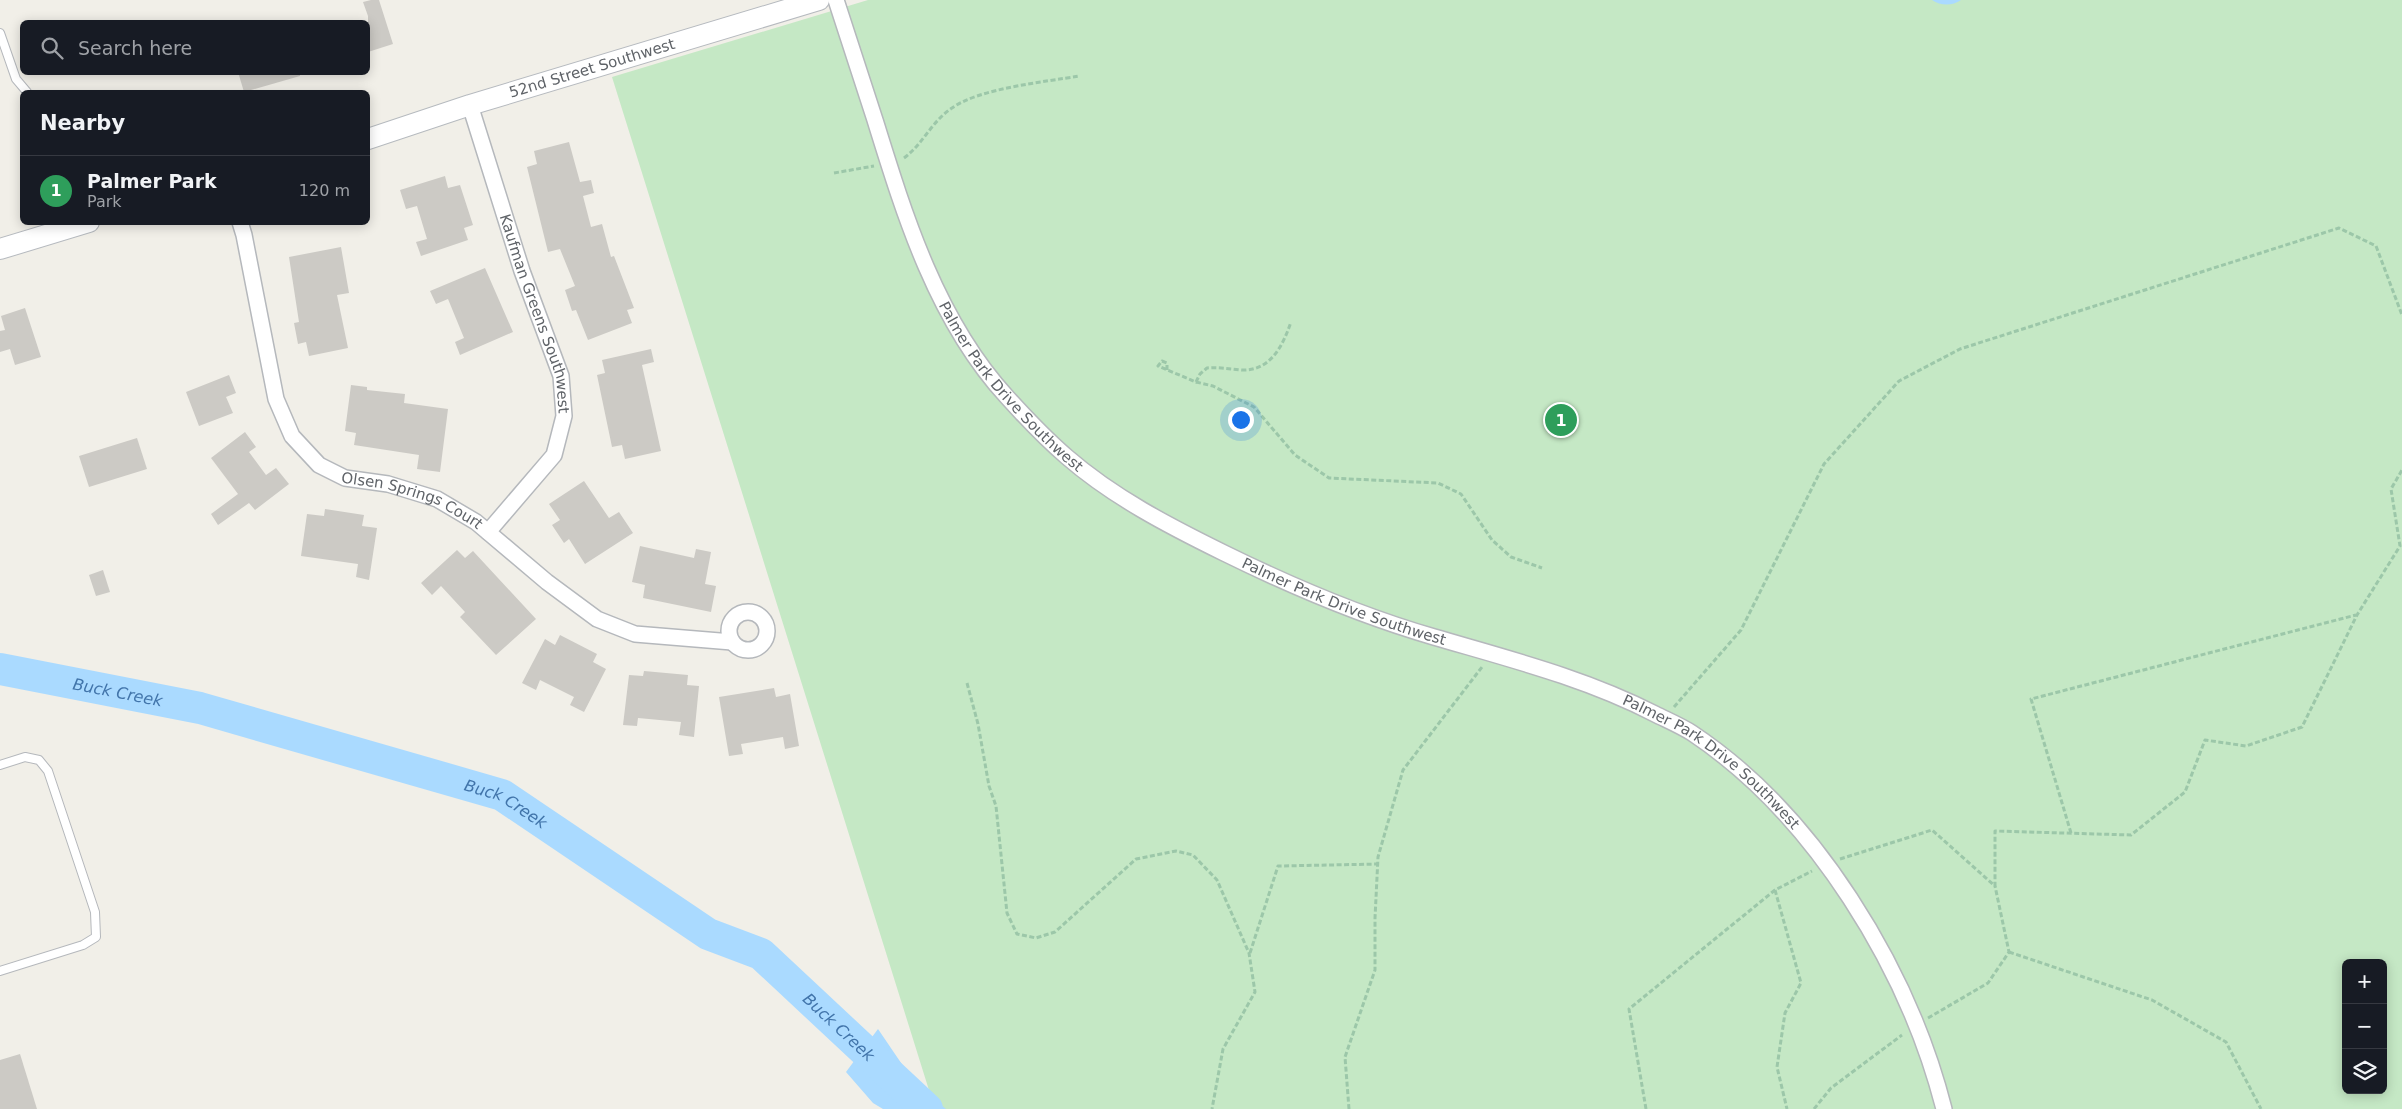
<!DOCTYPE html>
<html lang="en">
<head>
<meta charset="utf-8">
<style>
  :root { --surface:#171b24; --page:#20242c; --text:#f1f3f6; --muted:#9ea1a6; --line:#363941; --accent:#0b8043 }
  body { margin:0; font-family:"DejaVu Sans",sans-serif; background:var(--page); color:var(--text) }
  .controls { position:absolute; right:15px; bottom:15px; display:grid; overflow:hidden; border-radius:8px; box-shadow:0 2px 12px #0003 }
  .controls button { width:45px; height:45px; display:grid; place-items:center; padding:0; border:0; border-bottom:1px solid var(--line); background:var(--surface); color:var(--text); font:25px sans-serif }
  .you { position:absolute; left:1240px; top:419px; width:18px; height:18px; margin:-12px; border:4px solid #fff; border-radius:50%; background:#1a73e8; box-shadow:0 0 0 8px #1a73e833 }
  .badge { display:grid; place-items:center; width:32px; height:32px; border-radius:50%; background:var(--accent); color:#fff; font-size:16px; font-weight:700 }
  .pin { position:absolute; translate:-50% -50%; border:2px solid #fff; box-shadow:0 1px 5px #0006 }
  .list { margin:0; padding:0; list-style:none }
  h2 { display:flex; justify-content:space-between; align-items:center; height:65px; margin:0; padding:0 20px; font-size:21px }
  h2 small { font-size:16px; font-weight:400; color:var(--muted) }
  .list li { display:grid; grid-template-columns:32px 1fr auto; gap:15px; align-items:center; box-sizing:border-box; height:70px; padding:0 20px; border-top:1px solid var(--line) }
  .list b { display:block; font-size:19px; white-space:nowrap }
  .list p { margin:0; font-size:16px; white-space:nowrap; color:var(--muted) }
  .list em { font-size:16px; font-style:normal; color:var(--muted) }
  .icon { flex:none; width:28px; height:28px; fill:none; stroke:currentColor; stroke-width:2; stroke-linecap:round; stroke-linejoin:round }
  .map { position:relative; flex:none; width:2402px; height:1109px; overflow:hidden }
  .search { position:absolute; background:var(--surface); box-shadow:0 2px 12px #0003; left:20px; top:20px; width:350px; height:55px; display:flex; align-items:center; gap:12px; box-sizing:border-box; padding:0 18px; border-radius:8px; color:var(--muted); font-size:19px }
  .panel { position:absolute; background:var(--surface); box-shadow:0 2px 12px #0003; left:20px; top:90px; width:350px; height:135px; border-radius:8px }
  .map>svg:first-child { display:block }
</style>
</head>
<body>
<div class="map">
<svg width="2402" height="1109" viewBox="0 0 2402 1109">
  <rect width="100%" height="100%" fill="#f1efe8"/>
  <path fill="#c5e8c5" fill-rule="evenodd" d="M 868,0 L 2402,0 L 2402,1109 L 914,1109 L 933,1103 L 612,77 ZM 2346,963 L 2383,963 L 2383,1090 L 2346,1090 Z"/>
  <g fill="#aadaff">
    <path d="M 1932,0 L 1961,0 C 1952,6 1941,6 1932,0 Z"/>
    <polygon points="878,1029 914,1082 946,1109 883,1109 873,1103 846,1072"/>
  </g>
  <g fill="none" stroke-linecap="round" stroke-linejoin="round">
    <path stroke="#aadaff" stroke-width="32" id="s1" d="M 0,669 L 200,708 L 502,795 L 708,934 L 761,954 L 927,1109"/>
  </g>
  <g fill="#cccac5">
    <polygon points="371,0 379,0 393,44 368,52 368,16 363,2"/>
    <polygon points="238,72 300,72 300,76 244,92"/>
    <polygon points="569,142 580,182 591,180 594,193 583,196 591,227 602,224 611,257 614,256 634,308 627,310 632,323 588,340 576,310 572,311 565,290 575,286 560,249 548,252 527,167 537,164 534,151"/>
    <polygon points="445,176 448,188 460,185 473,225 464,228 468,240 421,256 416,242 427,239 417,206 406,209 400,190"/>
    <polygon points="341,247 349,293 337,295 348,348 309,356 306,342 298,344 294,323 299,322 289,257"/>
    <polygon points="485,268 513,332 460,355 455,342 464,338 448,299 436,304 430,291"/>
    <polygon points="25,308 41,357 15,365 10,349 0,352 0,331 5,330 1,316"/>
    <polygon points="651,349 654,362 642,365 661,451 625,459 622,445 612,447 597,375 605,373 602,360"/>
    <polygon points="229,375 236,393 226,397 233,413 199,426 186,392"/>
    <polygon points="351,385 367,387 367,390 405,394 404,403 448,409 440,472 417,469 419,455 354,445 356,433 345,431"/>
    <polygon points="245,432 256,447 249,452 266,475 276,468 289,484 255,510 249,503 218,525 211,514 238,494 211,458"/>
    <polygon points="137,438 147,469 89,487 79,456"/>
    <polygon points="584,481 609,518 619,512 633,533 585,564 569,539 564,543 552,525 560,520 549,504"/>
    <polygon points="325,509 364,515 362,526 377,528 369,580 356,577 358,564 301,556 307,514 324,516"/>
    <polygon points="640,546 694,558 696,549 711,552 705,584 716,586 711,612 643,598 645,585 632,582"/>
    <polygon points="457,550 465,558 473,551 536,619 496,655 460,617 465,612 441,586 432,595 421,583"/>
    <polygon points="103,570 110,592 96,596 89,575"/>
    <polygon points="560,635 597,654 593,662 606,669 584,712 570,705 574,697 540,680 536,690 522,683 545,639 555,645"/>
    <polygon points="644,671 688,675 687,685 699,686 694,737 679,735 681,722 638,718 637,726 623,725 629,675 643,676"/>
    <polygon points="774,688 776,697 790,694 799,746 785,749 783,737 741,744 743,754 729,756 719,697"/>
    <polygon points="20,1054 37,1109 0,1109 0,1060"/>
  </g>
  <g fill="none" stroke-linecap="round" stroke-linejoin="round">
    <g stroke="#b5b8bc" stroke-width="10">
      <g id="lane">
        <polyline points="0,33 16,79 27,92"/>
        <polyline points="0,765 25,757 39,760 48,771 95,912 96,937 83,945 0,971"/>
      </g>
    </g>
    <g stroke="#b5b8bc" stroke-width="18">
      <g id="street">
        <path id="s2" d="M 836,0 C 849,40 862,80 875,120 C 905,217 937,321 1007,397 C 1026,418 1046,439 1067,457 C 1113,497 1169,526 1224,553 C 1291,586 1361,616 1434,637 C 1509,659 1585,678 1655,714 C 1667,720 1681,726 1692,733 C 1814,814 1908,968 1944,1109"/>
        <path id="s3" d="M 470,105 L 522,271 L 561,376 L 564,416 L 554,455 L 488,532"/>
        <path id="s4" d="M 240,222 L 244,235 L 276,399 L 292,436 L 319,465 L 345,478 L 388,484 L 437,499 L 476,522 L 547,582 L 597,619 L 635,634 L 732,642"/>
        <circle cx="748" cy="631" r="19"/>
      </g>
    </g>
    <g stroke="#b6babf" stroke-width="22">
      <g id="secondary">
        <path id="s5" d="M 368,139 L 470,105 L 819,0"/>
        <polyline points="0,249 89,222"/>
      </g>
    </g>
    <g stroke="#9cc7a9" stroke-width="3" stroke-dasharray="5 2.5" stroke-linecap="butt">
      <path d="M 904,158 C 923,144 932,121 952,108 C 980,88 1045,82 1079,76"/>
      <polyline points="834,173 874,166"/>
      <path d="M 1167,370 L 1167,363 L 1162,361 L 1158,366 L 1196,382 L 1200,374 L 1207,368 C 1219,367 1230,369 1242,370 C 1271,371 1283,345 1291,322"/>
      <polyline points="1196,382 1213,386 1254,407 1295,455 1329,478 1438,483 1461,494 1492,540 1511,557 1542,568"/>
      <polyline points="967,683 978,724 989,786 996,806 1007,913 1017,934 1036,938 1055,932 1136,859 1176,851 1193,855 1217,880 1249,953 1255,992 1223,1049 1212,1109"/>
      <polyline points="1674,707 1741,630 1824,464 1899,381 1960,349 2339,228 2376,246 2402,315"/>
      <polyline points="2071,833 2031,699 2356,615"/>
      <polyline points="1840,859 1932,830 1995,886 1995,831 2131,835 2185,792 2205,740 2246,746 2302,727 2357,615 2400,546 2391,489 2402,470"/>
      <polyline points="1775,890 1801,983 1785,1013 1777,1067 1787,1109"/>
      <polyline points="2009,952 2152,1000 2226,1042 2261,1109"/>
      <polyline points="1250,953 1278,866 1378,864"/>
      <polyline points="1928,1018 1988,983 2009,952 1995,886"/>
      <polyline points="1349,1109 1345,1057 1375,970 1375,918 1378,857 1403,770 1482,667"/>
      <polyline points="1646,1109 1629,1009 1775,890 1812,871"/>
      <polyline points="1814,1109 1831,1088 1902,1035"/>
    </g>
    <use href="#lane" stroke="#fff" stroke-width="8"/>
    <use href="#street" stroke="#fff" stroke-width="15"/>
    <use href="#secondary" stroke="#fff" stroke-width="20"/>
  </g>
  <g text-anchor="middle" dominant-baseline="central" stroke-width="4.5" stroke-linejoin="round" paint-order="stroke">
    <g font-size="15" fill="#5f6368" stroke="#fff">
      <text stroke="none"><textPath href="#s5" startOffset="235">52nd Street Southwest</textPath></text>
      <text stroke="none"><textPath href="#s3" startOffset="219">Kaufman Greens Southwest</textPath></text>
      <text stroke="none"><textPath href="#s2" startOffset="430">Palmer Park Drive Southwest</textPath></text>
      <text stroke="none"><textPath href="#s4" startOffset="361">Olsen Springs Court</textPath></text>
      <text stroke="none"><textPath href="#s2" startOffset="835">Palmer Park Drive Southwest</textPath></text>
      <text stroke="none"><textPath href="#s2" startOffset="1240">Palmer Park Drive Southwest</textPath></text>
    </g>
    <g font-size="16" font-style="italic" fill="#4174aa" stroke="#fff">
      <text stroke="none"><textPath href="#s1" startOffset="120">Buck Creek</textPath></text>
      <text stroke="none"><textPath href="#s1" startOffset="525">Buck Creek</textPath></text>
      <text stroke="none"><textPath href="#s1" startOffset="930">Buck Creek</textPath></text>
    </g>
  </g>
</svg>
<div class="controls">
<button>+</button>
<button>−</button>
<button><svg class="icon" aria-label="layers" viewBox="0 0 24 24"><path d="M12 4l9 5-9 5-9-5zM3 14l9 5 9-5"/></svg></button>
</div>
<div class="you"></div>
<div class="pin badge" style="left:1561px;top:420px;background:#2e9e5b">1</div>
<div class="search"><svg class="icon" aria-label="search" viewBox="0 0 24 24"><circle cx="10" cy="10" r="6"/><path d="M15 15l6 6"/></svg>Search here</div>
<section class="panel">
<h2>Nearby<small></small></h2>
<ul class="list">
<li><span class="badge" style="background:#2e9e5b">1</span><div><b>Palmer Park</b><p>Park</p></div><em>120 m</em></li>
</ul>
</section>
</div>
</body>
</html>
